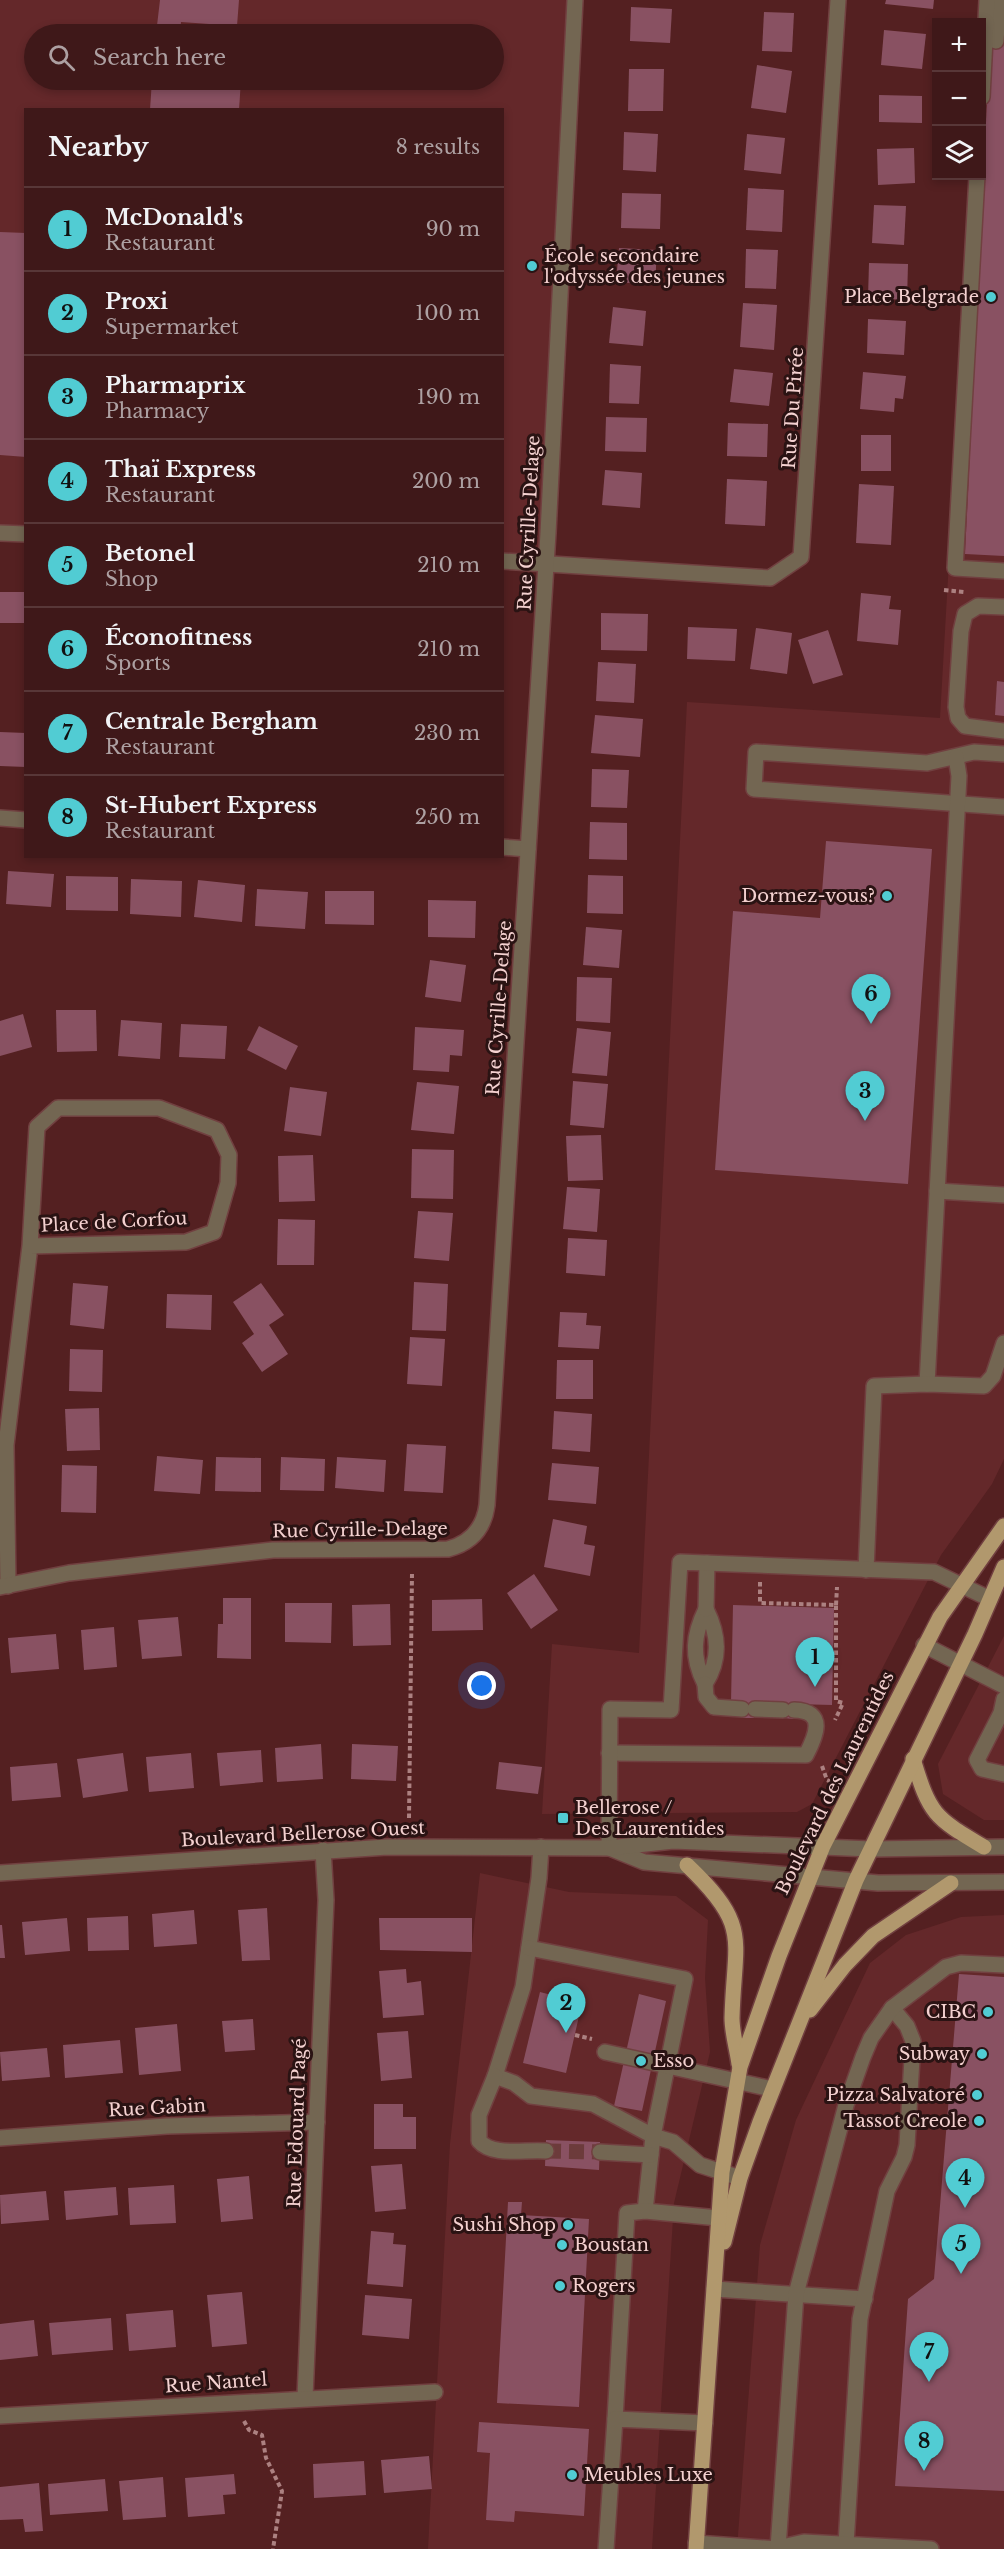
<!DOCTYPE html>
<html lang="en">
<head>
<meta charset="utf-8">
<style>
  :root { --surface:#3f1819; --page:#462122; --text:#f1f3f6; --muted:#ada0a2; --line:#583738; --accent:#51ccd3 }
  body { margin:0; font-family:"Libre Baskerville",serif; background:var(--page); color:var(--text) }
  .controls { position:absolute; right:18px; top:18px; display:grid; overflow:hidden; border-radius:0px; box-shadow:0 3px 9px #0003 }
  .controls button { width:54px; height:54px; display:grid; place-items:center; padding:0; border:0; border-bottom:2px solid var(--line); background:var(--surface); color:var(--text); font:30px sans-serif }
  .you { position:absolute; left:482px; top:1686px; width:21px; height:21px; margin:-15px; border:4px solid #fff; border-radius:50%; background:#1a73e8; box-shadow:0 0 0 9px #1a73e833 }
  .badge { display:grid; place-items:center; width:39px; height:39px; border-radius:50%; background:var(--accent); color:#111; font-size:20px; font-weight:700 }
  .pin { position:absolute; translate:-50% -50px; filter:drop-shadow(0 2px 3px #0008) }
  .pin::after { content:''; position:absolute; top:32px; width:21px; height:18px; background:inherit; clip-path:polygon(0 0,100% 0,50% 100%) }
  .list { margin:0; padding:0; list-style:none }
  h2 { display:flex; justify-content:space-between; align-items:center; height:78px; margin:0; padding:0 24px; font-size:26px }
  h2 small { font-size:20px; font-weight:400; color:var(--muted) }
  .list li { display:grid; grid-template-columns:39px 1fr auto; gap:18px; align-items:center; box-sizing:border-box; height:84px; padding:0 24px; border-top:2px solid var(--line) }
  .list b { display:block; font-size:22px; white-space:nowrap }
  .list p { margin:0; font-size:20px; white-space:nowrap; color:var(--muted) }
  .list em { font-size:20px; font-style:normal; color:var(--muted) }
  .icon { flex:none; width:33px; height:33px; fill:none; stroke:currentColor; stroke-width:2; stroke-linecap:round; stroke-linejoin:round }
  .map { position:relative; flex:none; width:1004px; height:2549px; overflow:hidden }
  .search { position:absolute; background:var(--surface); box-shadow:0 3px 9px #0003; left:24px; top:24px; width:480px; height:66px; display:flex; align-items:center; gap:15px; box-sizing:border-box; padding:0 21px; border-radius:33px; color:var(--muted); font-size:22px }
  .panel { position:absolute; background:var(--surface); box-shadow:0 3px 9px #0003; left:24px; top:108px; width:480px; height:750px; border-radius:0px }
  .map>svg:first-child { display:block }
</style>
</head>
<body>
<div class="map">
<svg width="1004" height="2549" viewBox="0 0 1004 2549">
  <rect width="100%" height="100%" fill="#542021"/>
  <g fill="#64282a" fill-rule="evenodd">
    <path d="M 0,0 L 575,0 L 546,563 L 503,561 L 502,110 L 26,110 L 25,534 L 0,533 ZM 34,34 L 494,34 L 494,80 L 34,80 Z"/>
    <polygon points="1004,0 1004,1459 992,1484 941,1555 812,1804 797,1812 542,1814 552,1644 639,1653 687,702 940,718 971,176 982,176 982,22"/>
    <polygon points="1004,1636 1004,1820 984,1820 943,1794 938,1764"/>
    <polygon points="480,1873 569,1892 676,1896 708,1920 705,1978 710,2052 674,2203 652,2549 428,2549 450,2144"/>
    <polygon points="1004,1915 1004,2549 737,2549 760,2245 796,2120 870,1963 906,1935 961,1917"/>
  </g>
  <g fill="#895162">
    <polygon points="160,0 239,0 237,26 181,22 180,34 156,34"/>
    <polygon points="886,0 934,0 933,9 885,4"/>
    <polygon points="631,7 672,9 670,43 630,41"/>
    <polygon points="764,12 794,13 792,52 762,51"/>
    <polygon points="884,30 926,34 922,69 881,65"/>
    <polygon points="990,40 1004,41 1004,556 965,554"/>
    <polygon points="757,65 792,71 786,113 751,108"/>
    <polygon points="629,69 664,69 663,111 628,111"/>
    <polygon points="152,80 241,80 239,110 150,110"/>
    <polygon points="879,95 922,96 922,123 879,122"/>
    <polygon points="624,132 658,134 656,172 623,170"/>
    <polygon points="747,134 785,138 781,174 744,170"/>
    <polygon points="914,148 915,183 878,185 877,149"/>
    <polygon points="748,188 784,190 782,232 746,230"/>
    <polygon points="622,193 661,194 660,229 621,228"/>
    <polygon points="874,205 906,206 904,245 872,243"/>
    <polygon points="0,232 26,233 26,457 0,455"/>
    <polygon points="619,248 657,250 655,285 616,282"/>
    <polygon points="746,249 778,250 776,289 745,288"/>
    <polygon points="869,263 908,264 907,300 868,298"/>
    <polygon points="743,303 777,305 774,350 740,347"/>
    <polygon points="613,307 646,311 643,346 609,343"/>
    <polygon points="868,319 906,321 904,355 867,353"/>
    <polygon points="610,364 641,366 639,404 609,403"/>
    <polygon points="734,369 773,373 769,406 730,402"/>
    <polygon points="863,372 906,376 903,399 895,398 894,412 860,409"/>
    <polygon points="606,417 647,418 646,452 605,451"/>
    <polygon points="728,423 768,424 767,457 727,456"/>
    <rect x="861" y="435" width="30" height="36"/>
    <polygon points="605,470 642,473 640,508 602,505"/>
    <polygon points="727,479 767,481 765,526 725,524"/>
    <polygon points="859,484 894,486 891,545 856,543"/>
    <rect x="0" y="592" width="26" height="31"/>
    <polygon points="861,593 891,596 889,609 901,610 898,645 857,641"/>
    <polygon points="601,613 648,614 647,651 601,650"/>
    <polygon points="688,627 737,629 735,661 687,659"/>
    <polygon points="756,628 792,633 787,674 750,669"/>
    <polygon points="828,630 843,675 813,684 798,640"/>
    <polygon points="598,662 636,664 634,703 596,701"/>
    <polygon points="997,681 1004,682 1004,716 995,715"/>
    <polygon points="595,715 643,719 640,757 591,753"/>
    <polygon points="0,732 26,733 26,767 0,766"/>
    <polygon points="592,769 629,770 627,808 591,807"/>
    <polygon points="590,822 627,823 627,860 589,859"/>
    <polygon points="826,841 932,849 908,1184 715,1170 733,911 820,918"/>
    <polygon points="8,871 54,874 51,907 6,904"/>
    <polygon points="588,875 623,876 623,914 587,913"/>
    <polygon points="66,876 118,877 118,911 66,910"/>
    <polygon points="131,879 182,881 181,917 130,914"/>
    <polygon points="198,880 245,885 242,922 194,917"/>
    <polygon points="257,889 308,892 305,929 255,926"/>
    <polygon points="325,891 374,891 374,925 325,924"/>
    <polygon points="428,900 476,901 475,938 428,937"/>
    <polygon points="586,927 622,930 619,968 583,965"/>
    <polygon points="430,960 466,965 461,1002 425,997"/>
    <polygon points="577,977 612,978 610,1023 576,1021"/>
    <polygon points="56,1010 96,1010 97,1051 57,1052"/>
    <polygon points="23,1014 32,1047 0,1056 0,1021"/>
    <polygon points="121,1020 162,1023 160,1059 118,1056"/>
    <polygon points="181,1024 227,1026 225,1059 179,1057"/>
    <polygon points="259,1026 298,1046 286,1070 247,1050"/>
    <polygon points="415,1027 464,1030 462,1056 450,1055 449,1072 413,1070"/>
    <polygon points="577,1028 611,1032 607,1076 572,1073"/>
    <polygon points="573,1081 608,1084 604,1128 570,1125"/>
    <polygon points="417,1082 459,1086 454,1134 411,1130"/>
    <polygon points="290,1087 327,1092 321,1136 284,1131"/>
    <polygon points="601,1135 603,1180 568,1181 566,1136"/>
    <polygon points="412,1149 454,1150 453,1199 411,1198"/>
    <polygon points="313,1155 315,1201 279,1202 278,1156"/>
    <polygon points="567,1187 600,1189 597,1232 563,1229"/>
    <polygon points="418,1211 453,1213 449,1261 414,1258"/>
    <polygon points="278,1219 315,1220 314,1265 277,1265"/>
    <polygon points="568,1238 607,1240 605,1276 566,1273"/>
    <polygon points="414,1282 448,1284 446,1331 412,1330"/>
    <polygon points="73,1283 108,1286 104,1329 70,1325"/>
    <polygon points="261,1283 284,1315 269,1325 288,1354 262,1372 242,1343 254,1334 233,1302"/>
    <polygon points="167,1294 212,1295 211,1330 166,1328"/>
    <polygon points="560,1312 587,1313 586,1325 601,1326 599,1349 558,1347"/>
    <polygon points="410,1337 445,1339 442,1386 407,1384"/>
    <polygon points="70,1349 103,1350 102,1392 69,1391"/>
    <polygon points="557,1360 593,1360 593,1399 556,1399"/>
    <polygon points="99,1408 100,1450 67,1451 65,1409"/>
    <polygon points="554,1411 592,1414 590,1452 552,1449"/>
    <polygon points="407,1444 446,1446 443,1493 404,1491"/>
    <polygon points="157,1456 203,1460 200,1494 154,1491"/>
    <polygon points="216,1457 261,1458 261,1492 215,1491"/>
    <polygon points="281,1457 325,1459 324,1491 280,1490"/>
    <polygon points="337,1457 386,1460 384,1492 335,1488"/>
    <polygon points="552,1463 599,1467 596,1504 548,1500"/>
    <polygon points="62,1465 97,1466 96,1513 61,1512"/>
    <polygon points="553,1519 587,1526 584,1544 595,1546 590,1576 544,1567"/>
    <polygon points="534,1574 558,1610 531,1629 507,1593"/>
    <polygon points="223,1598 251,1598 251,1659 217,1658 218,1624 223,1624"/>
    <polygon points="482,1599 483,1630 432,1631 432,1600"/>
    <polygon points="285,1603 332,1603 331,1643 285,1642"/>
    <polygon points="390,1604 391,1645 353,1646 352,1605"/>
    <polygon points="733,1605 834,1608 832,1705 794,1704 794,1719 783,1718 783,1704 755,1703 754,1718 742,1718 742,1703 731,1702"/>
    <polygon points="178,1617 182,1656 142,1659 138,1620"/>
    <polygon points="114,1627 117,1667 84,1670 81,1630"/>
    <polygon points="56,1634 59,1669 11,1673 8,1638"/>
    <polygon points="321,1744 323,1779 277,1782 275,1748"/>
    <polygon points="352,1744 398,1746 396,1781 351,1779"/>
    <polygon points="261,1750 263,1782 220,1786 217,1753"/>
    <polygon points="123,1753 128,1791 83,1798 77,1759"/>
    <polygon points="191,1753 194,1788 149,1792 146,1757"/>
    <polygon points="499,1762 542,1767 538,1794 496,1789"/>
    <polygon points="57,1763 61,1797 12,1801 10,1767"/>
    <polygon points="267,1908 270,1960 242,1961 238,1910"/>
    <polygon points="194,1910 197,1944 154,1947 152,1914"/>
    <polygon points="128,1916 129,1950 88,1951 87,1918"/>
    <polygon points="67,1918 70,1951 25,1955 22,1922"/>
    <polygon points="379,1918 472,1918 472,1952 380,1950"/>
    <polygon points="0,1925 2,1925 5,1958 0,1958"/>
    <polygon points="406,1969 407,1983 421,1981 424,2015 383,2018 379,1971"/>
    <polygon points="959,1974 1004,1977 1004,2491 895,2486 908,2299 934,2279"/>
    <polygon points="540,1992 582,2003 566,2073 523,2063"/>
    <polygon points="639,1994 666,2001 642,2111 614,2106"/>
    <polygon points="253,2019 255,2050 225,2052 222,2021"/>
    <polygon points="177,2024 181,2071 139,2075 135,2028"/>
    <polygon points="408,2031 412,2078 381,2081 377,2033"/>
    <polygon points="120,2040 123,2073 65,2078 63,2045"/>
    <polygon points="47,2048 50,2077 2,2081 0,2052"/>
    <polygon points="374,2104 403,2104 403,2117 416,2117 416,2149 374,2149"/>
    <polygon points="546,2140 600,2142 599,2170 545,2166"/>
    <polygon points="402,2164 406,2209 375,2212 371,2166"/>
    <polygon points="249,2176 253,2219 221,2222 217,2179"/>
    <polygon points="174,2185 176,2223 130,2225 128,2188"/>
    <polygon points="116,2187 118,2215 66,2220 64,2191"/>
    <polygon points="46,2191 49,2220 1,2224 0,2195"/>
    <polygon points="508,2202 522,2202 521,2215 589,2219 579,2407 497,2403"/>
    <polygon points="371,2231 394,2233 393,2244 406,2245 403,2287 367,2284"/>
    <polygon points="242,2292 247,2344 212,2347 207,2295"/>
    <polygon points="365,2295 412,2299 409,2339 362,2335"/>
    <polygon points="173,2310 176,2347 129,2351 126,2314"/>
    <polygon points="111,2318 113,2350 52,2355 49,2323"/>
    <polygon points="34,2320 38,2356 0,2360 0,2324"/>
    <polygon points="479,2422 589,2429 584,2516 515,2511 514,2522 486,2520 490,2453 477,2452"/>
    <polygon points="429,2456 432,2489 384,2493 381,2460"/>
    <polygon points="364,2461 366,2495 314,2498 313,2464"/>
    <polygon points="234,2474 236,2494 223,2495 225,2514 188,2517 185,2478"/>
    <polygon points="163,2477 166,2517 123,2520 119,2481"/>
    <polygon points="105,2479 108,2511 50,2515 48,2484"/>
    <polygon points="39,2483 43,2531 25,2532 23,2519 0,2520 0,2487"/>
  </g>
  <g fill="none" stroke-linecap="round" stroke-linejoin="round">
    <polyline stroke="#6c3b3b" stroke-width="15" stroke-dasharray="15 8" stroke-linecap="butt" points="546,2151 600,2152"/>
    <g stroke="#714040" stroke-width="18">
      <g id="minor">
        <polyline points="996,41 999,0"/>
        <polyline points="982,97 987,0"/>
        <polyline points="977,176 955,568 1004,571"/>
        <polyline points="0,533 26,534"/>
        <polyline points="502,561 770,578 801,557 838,0"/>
        <polyline points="1004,607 978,606 965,614 961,631 956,707 958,718 965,726 1004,731"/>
        <polyline points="1004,754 974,752 927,763 756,752 754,789 1004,807"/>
        <polyline points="0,818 26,820"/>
        <polyline points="502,847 528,849"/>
        <polyline points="937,1191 1004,1195"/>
        <polyline points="927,1384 959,776 956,757"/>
        <polyline points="866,1570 874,1386 927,1384 984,1386 993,1376 1004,1343"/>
        <polyline points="8,1586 6,1445 30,1246 37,1127 58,1108 159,1108 217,1130 229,1155 228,1183 214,1232 186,1242 30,1246"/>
        <path d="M 0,1587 L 69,1573 L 273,1550 L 448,1549 C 471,1543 484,1528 487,1505 L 548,533 L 575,0"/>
        <path d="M 706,1609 C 719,1635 721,1659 705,1684 C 691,1657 693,1635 706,1609 Z"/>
        <polyline points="706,1609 707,1563"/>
        <polyline points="924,1645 1004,1686"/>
        <polyline points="705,1684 706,1697 714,1707 742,1709"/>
        <polyline points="1004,1699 1001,1713 977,1760 982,1769 1004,1774"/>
        <polyline points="755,1709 783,1710"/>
        <path d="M 609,1753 L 806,1755 C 816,1736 827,1711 794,1710"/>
        <polyline points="541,1847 539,1878 523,1987 495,2076 514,2083 531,2096 593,2104 653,2136 673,2142 700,2165 740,2178"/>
        <polyline points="609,1848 610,1709 671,1710 680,1562 934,1572 990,1599"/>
        <polyline points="612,1849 644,1862 878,1883 1004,1882"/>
        <polyline points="0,1873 387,1847 609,1848 673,1841 871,1849 1004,1847"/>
        <polyline points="529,1948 685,1979 653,2136 645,2211"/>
        <polyline points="605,2052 772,2089"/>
        <path d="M 495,2076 L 479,2115 L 479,2141 C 493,2157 525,2149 546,2151"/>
        <polyline points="0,2138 167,2126 317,2122"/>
        <polyline points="600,2152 651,2155"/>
        <polyline points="714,2289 865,2299"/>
        <polyline points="305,2397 326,1900 323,1850"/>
        <polyline points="0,2416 435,2392"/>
        <polyline points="615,2419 627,2213 645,2211 729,2219"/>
        <polyline points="696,2543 778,2549"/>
        <polyline points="846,2544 860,2319 887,2191 904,2157 907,2145 913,2041 907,2026 892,2008"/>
        <polyline points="606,2549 615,2419 705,2423"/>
        <polyline points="931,2549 804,2542 778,2548 796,2294 846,2105 863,2057 871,2038 892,2008 946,1967 961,1963 1004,1965"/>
      </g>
    </g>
    <g stroke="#714040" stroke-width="18">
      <g id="major">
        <path d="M 913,1759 C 930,1815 934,1817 984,1847"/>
        <path d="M 687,1865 C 752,1927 734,1938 732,2018 C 732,2033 737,2049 739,2064"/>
        <polyline points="810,2010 845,1965 873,1936 951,1883"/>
        <polyline points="724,2242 740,2178 760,2122 856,1880 975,1634 1004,1567"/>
        <polyline points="696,2549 722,2172 740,2067 779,1956 823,1846 940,1617 1004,1526"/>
      </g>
    </g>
    <g stroke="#ac8181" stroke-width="4" stroke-dasharray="4.5 3" stroke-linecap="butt">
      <polyline points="944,590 964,592"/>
      <polyline points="760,1582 760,1603 836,1605 836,1701 843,1703 835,1720"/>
      <polyline points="836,1605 837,1587"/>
      <polyline points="822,1766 827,1780 834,1783"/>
      <polyline points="409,1818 412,1574"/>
      <polyline points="575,2035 592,2039"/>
      <polyline points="244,2421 249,2430 262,2435 266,2458 282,2491 273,2549"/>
    </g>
    <use href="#minor" stroke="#736652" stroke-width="15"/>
    <use href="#major" stroke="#b1986d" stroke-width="15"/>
  </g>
  <g fill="#51ccd3" stroke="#2a1313" stroke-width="2">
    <circle cx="532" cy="266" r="6"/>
    <circle cx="991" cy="297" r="6"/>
    <circle cx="887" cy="896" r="6"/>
    <rect x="557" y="1812" width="12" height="12" rx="3"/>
    <circle cx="988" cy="2012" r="6"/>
    <circle cx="982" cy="2054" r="6"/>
    <circle cx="641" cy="2061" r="6"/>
    <circle cx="977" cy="2095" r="6"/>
    <circle cx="979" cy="2121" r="6"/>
    <circle cx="568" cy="2225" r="6"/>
    <circle cx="562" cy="2245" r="6"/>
    <circle cx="560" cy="2286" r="6"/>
    <circle cx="572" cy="2475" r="6"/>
  </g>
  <g text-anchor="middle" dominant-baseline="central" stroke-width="6" stroke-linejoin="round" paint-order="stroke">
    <g font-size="18" fill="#f4d1d0" stroke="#2a1313" text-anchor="end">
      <text x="544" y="256" text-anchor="start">École secondaire<tspan x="544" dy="21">l'odyssée des jeunes</tspan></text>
      <text x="979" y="297">Place Belgrade</text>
      <text x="875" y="896">Dormez-vous?</text>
      <text x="575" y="1808" text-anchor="start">Bellerose /<tspan x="575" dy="21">Des Laurentides</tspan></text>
      <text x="976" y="2012">CIBC</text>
      <text x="970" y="2054">Subway</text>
      <text x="653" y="2061" text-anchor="start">Esso</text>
      <text x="965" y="2095">Pizza Salvatoré</text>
      <text x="967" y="2121">Tassot Creole</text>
      <text x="556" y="2225">Sushi Shop</text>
      <text x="574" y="2245" text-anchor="start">Boustan</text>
      <text x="572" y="2286" text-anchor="start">Rogers</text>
      <text x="584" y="2475" text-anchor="start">Meubles Luxe</text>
    </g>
    <g font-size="18" fill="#f4d1d0" stroke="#2a1313">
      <text transform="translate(793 408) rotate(-86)">Rue Du Pirée</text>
      <text transform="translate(529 523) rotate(-87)">Rue Cyrille-Delage</text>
      <text transform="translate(499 1008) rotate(-86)">Rue Cyrille-Delage</text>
      <text transform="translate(114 1222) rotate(-3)">Place de Corfou</text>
      <text transform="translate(360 1530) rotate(-1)">Rue Cyrille-Delage</text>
      <text transform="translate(835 1783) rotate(-64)">Boulevard des Laurentides</text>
      <text transform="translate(303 1834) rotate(-3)">Boulevard Bellerose Ouest</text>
      <text transform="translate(157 2108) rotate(-3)">Rue Gabin</text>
      <text transform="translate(297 2123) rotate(-88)">Rue Edouard Pagé</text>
      <text transform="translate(216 2383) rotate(-4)">Rue Nantel</text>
    </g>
  </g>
</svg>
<div class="controls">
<button>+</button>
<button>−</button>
<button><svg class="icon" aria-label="layers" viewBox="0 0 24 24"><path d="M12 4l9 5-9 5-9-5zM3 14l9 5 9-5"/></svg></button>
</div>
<div class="you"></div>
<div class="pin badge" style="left:815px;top:1687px">1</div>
<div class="pin badge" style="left:566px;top:2033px">2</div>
<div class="pin badge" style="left:865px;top:1121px">3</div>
<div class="pin badge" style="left:965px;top:2208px">4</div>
<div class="pin badge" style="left:961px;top:2274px">5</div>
<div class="pin badge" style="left:871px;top:1024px">6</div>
<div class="pin badge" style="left:929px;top:2382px">7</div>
<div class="pin badge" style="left:924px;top:2471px">8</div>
<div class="search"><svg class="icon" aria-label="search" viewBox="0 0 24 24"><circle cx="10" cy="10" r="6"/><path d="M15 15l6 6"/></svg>Search here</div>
<section class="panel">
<h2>Nearby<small>8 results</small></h2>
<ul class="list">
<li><span class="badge">1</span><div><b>McDonald's</b><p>Restaurant</p></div><em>90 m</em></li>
<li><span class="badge">2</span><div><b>Proxi</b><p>Supermarket</p></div><em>100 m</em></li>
<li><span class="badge">3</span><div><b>Pharmaprix</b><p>Pharmacy</p></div><em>190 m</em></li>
<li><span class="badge">4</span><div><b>Thaï Express</b><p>Restaurant</p></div><em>200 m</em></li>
<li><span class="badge">5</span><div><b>Betonel</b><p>Shop</p></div><em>210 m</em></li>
<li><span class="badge">6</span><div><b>Éconofitness</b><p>Sports</p></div><em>210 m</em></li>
<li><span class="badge">7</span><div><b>Centrale Bergham</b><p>Restaurant</p></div><em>230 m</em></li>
<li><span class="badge">8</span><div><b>St-Hubert Express</b><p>Restaurant</p></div><em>250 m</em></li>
</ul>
</section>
</div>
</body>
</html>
